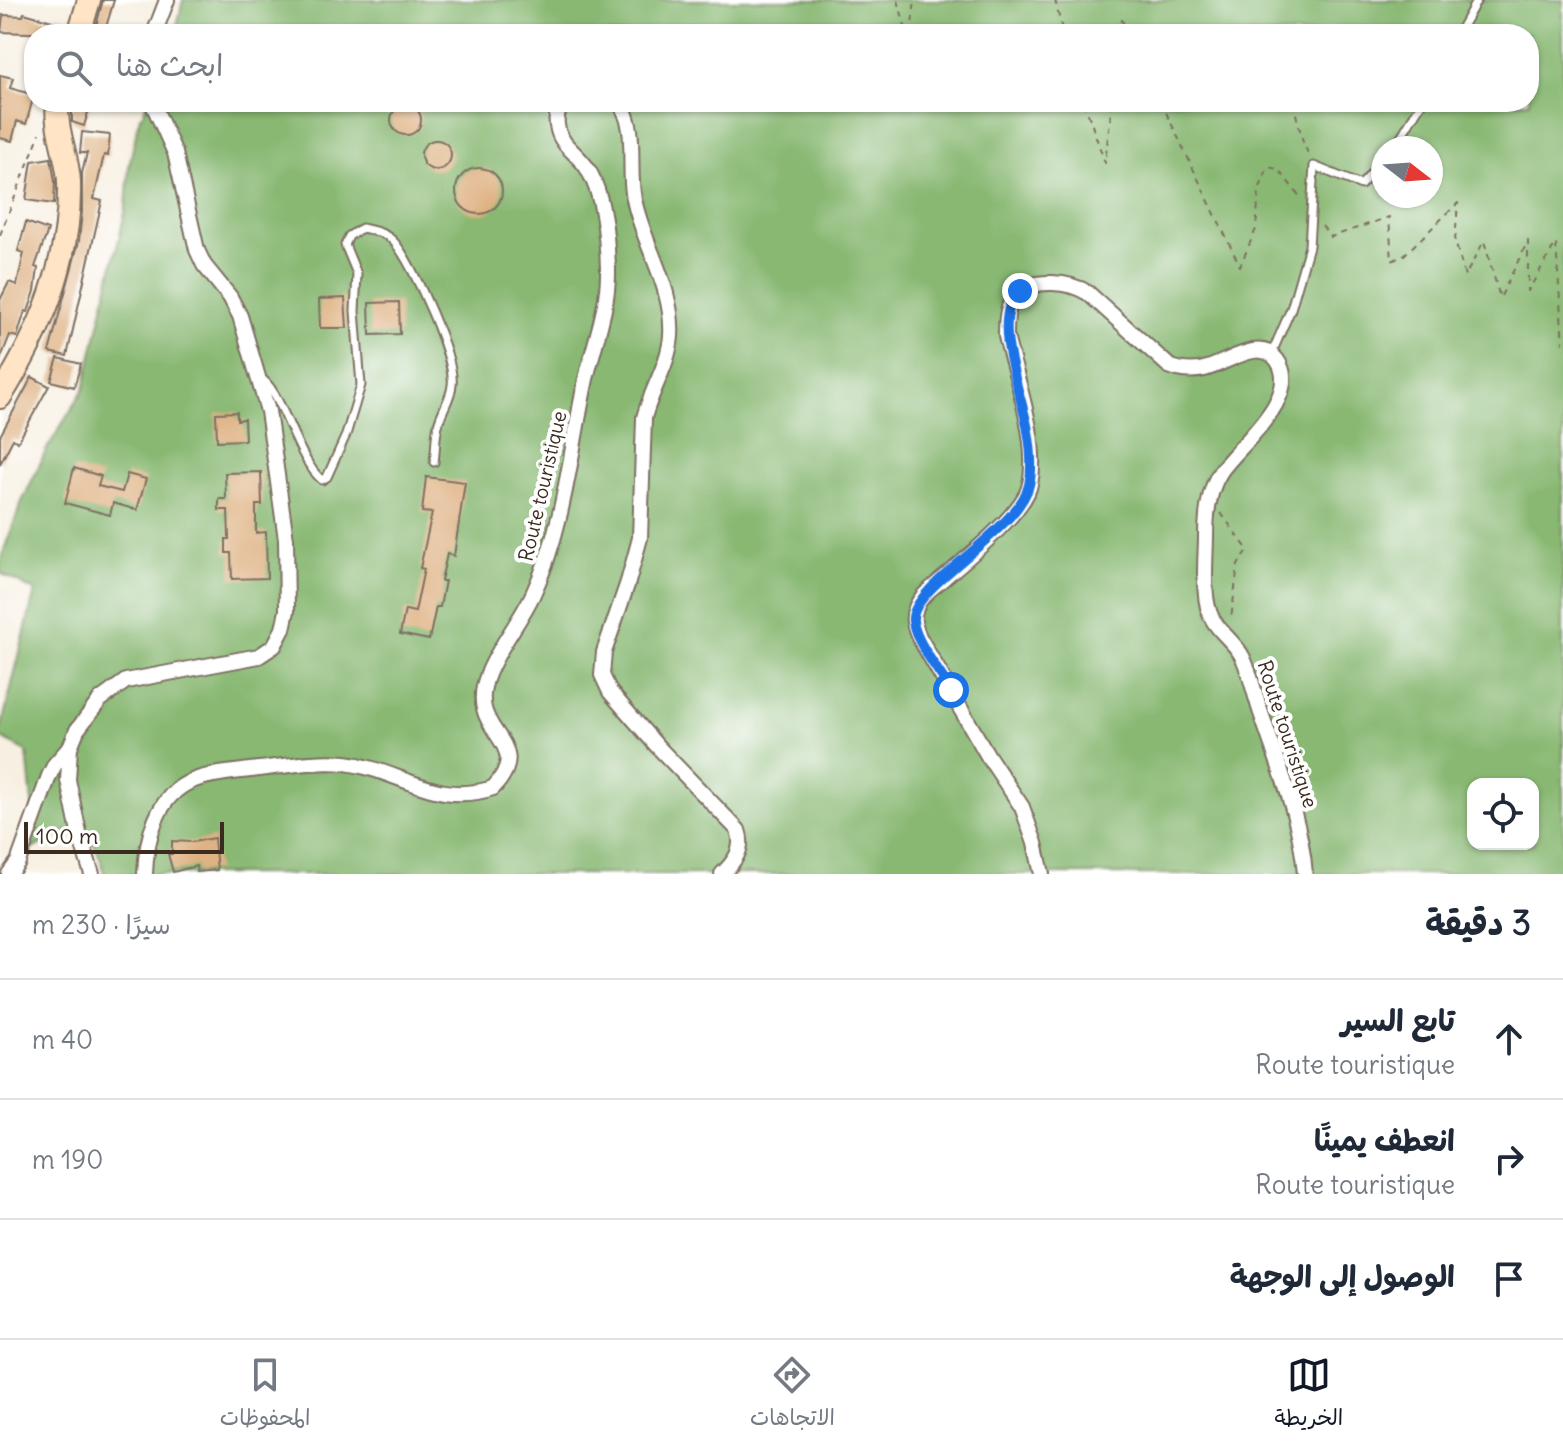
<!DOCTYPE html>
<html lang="ar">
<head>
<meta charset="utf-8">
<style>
  :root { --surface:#fff; --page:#f2f2f3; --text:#1f2937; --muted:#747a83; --line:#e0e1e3; --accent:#111827 }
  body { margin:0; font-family:Delius,"Playpen Sans Arabic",sans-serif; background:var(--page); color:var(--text); direction:rtl }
  .controls { position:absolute; right:24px; bottom:24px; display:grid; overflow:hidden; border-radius:16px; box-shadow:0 2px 6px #0004 }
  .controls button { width:72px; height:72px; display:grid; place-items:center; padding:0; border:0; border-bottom:2px solid var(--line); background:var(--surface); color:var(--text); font:40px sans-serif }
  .compass { position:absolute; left:1371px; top:136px; width:72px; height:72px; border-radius:50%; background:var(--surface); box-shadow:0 2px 6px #0004; rotate:107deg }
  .scale { position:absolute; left:24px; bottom:20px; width:200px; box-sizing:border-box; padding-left:8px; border:4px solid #3b2a1e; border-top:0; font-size:22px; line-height:28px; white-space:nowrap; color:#3b2a1e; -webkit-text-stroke:6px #fff; paint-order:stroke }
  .stop { position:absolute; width:24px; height:24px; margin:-18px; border:6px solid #1a73e8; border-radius:50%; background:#fff }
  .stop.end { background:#1a73e8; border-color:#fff; box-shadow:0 2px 8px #0008 }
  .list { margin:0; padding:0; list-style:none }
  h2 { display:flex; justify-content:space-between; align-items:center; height:104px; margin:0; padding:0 32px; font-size:34px }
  h2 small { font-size:26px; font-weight:400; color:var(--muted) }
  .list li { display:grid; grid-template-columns:52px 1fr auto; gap:24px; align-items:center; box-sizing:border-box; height:120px; padding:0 32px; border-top:2px solid var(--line) }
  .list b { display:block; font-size:30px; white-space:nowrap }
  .list p { margin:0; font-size:26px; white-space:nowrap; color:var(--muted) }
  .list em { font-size:26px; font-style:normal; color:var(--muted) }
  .icon { flex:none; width:44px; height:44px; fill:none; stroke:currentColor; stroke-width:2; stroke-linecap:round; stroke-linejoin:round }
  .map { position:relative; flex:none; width:1563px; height:874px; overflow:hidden; direction:ltr }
  .search { position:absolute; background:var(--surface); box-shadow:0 2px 6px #0004; left:24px; right:24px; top:24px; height:88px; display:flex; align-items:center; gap:20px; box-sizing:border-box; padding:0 28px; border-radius:32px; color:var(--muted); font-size:30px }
  .sheet { height:464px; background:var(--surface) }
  nav { display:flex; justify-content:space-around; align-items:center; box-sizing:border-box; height:112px; border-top:2px solid var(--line); background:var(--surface); font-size:22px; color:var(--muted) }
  nav a { display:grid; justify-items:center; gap:4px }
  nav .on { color:var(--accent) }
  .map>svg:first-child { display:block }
</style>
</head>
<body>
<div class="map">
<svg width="1563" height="874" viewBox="0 0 1563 874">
  <rect width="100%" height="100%" fill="#fff"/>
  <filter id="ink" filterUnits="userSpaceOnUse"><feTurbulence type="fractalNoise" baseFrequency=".0125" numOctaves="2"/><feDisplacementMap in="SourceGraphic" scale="16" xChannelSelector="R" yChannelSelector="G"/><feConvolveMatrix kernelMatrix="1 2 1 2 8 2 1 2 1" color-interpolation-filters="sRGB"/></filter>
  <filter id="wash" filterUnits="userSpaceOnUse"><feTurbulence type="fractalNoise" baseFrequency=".006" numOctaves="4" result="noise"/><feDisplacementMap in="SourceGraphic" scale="32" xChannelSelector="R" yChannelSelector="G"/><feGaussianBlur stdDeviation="1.8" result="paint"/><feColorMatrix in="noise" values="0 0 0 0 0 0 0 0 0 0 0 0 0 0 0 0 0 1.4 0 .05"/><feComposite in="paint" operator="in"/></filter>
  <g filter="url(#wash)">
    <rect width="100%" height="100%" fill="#f7efe0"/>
    <path fill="#88b872" stroke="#627148" stroke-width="2" fill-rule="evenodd" d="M 183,0 L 1563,0 L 1563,874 L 104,874 C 98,843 94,842 66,831 L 32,849 L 33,813 L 27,752 L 0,737 L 0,733 L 35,591 L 0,573 L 0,561 L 21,504 L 48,447 L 84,389 L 126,208 L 129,166 L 140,116 L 143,114 L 147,102 L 1529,102 L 1529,34 L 175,34 ZM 1383,148 L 1431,148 L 1431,196 L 1383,196 ZM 1473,784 L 1533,784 L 1533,844 L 1473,844 Z"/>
    <g id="blocks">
      <g fill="#dfb284">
        <polygon points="103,0 114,0 104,34 94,34"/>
        <polygon points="24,13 59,23 56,34 1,32 3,15 23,16"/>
        <polygon points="0,75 13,78 10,88 34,95 26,124 17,121 12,141 0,138"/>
        <polygon points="72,102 91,102 84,126 72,122"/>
        <circle cx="406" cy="120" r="15"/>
        <polygon points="82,132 110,135 108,156 104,155 94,199 102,201 67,356 49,352 79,241 82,212 82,173 87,153 80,153"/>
        <circle cx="436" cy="155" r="15"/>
        <polygon points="51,158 55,182 54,204 26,200 32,161"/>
        <circle cx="479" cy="191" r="23"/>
        <polygon points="26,222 48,230 35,267 38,268 35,291 28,312 25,311 17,337 10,335 0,360 0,300 9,282 17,285 24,253 18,251"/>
        <polygon points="345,298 347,328 320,328 319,299"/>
        <polygon points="399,302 400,334 370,335 369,303"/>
        <polygon points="58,358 81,364 74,387 51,381"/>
        <polygon points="32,377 49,386 18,442 13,439 0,464 0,436"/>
        <polygon points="237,412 237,420 244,419 245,440 217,441 216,413"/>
        <polygon points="74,468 101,476 98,486 122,492 127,474 146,479 137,510 113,503 110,515 65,503"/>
        <polygon points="261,472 262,505 256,505 256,533 266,532 267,578 232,579 231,553 226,553 226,539 229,539 228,510 219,510 219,499 226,499 225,473"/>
        <polygon points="426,477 465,482 454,556 447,554 441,581 445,581 440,607 436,607 429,640 400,634 405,610 415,612 424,569 420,568 432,513 422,512"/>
        <polygon points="214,838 217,870 197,872 196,866 173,872 168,854 172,854 172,841 193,842"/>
      </g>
    </g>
  </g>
  <g filter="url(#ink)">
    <use href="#blocks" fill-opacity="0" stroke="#7d6f62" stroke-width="2"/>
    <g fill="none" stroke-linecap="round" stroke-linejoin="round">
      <g stroke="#7d6f62" stroke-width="11">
        <g id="service">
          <polyline points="1458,34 1477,0"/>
          <polyline points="1394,148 1422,102"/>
          <polyline points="1271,355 1291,309 1309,246 1314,166 1361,185 1383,160"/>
          <path d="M 260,378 C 281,387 296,459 322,480 L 327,477 L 346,435 L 361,385 L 355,311 L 357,274 L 345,245 L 349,236 L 362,228 C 375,231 387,233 395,243 C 413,264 456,359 452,385 C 451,399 441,411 438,425 C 435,436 436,450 434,462"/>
        </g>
      </g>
      <g stroke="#7d6f62" stroke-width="18">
        <g id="minor">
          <polyline points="154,34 167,0"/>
          <path d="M 619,102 C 639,128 627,168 634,199 C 643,245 674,287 671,336 C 669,364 651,390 644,418 L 640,538 L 628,582 L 604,652 L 602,675 L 610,692 L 657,746 L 738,830 C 745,849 734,862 722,874"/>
          <polyline points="9,874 18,862 49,776 55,764 70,747"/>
          <polyline points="92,874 79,833 68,780 70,747 77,730 100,700 126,681 259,656 274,646 283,629 287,611 286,539 268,411 240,316 230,297 204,265 197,250 175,153 152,102"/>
          <path d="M 145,874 C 146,839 157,795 192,781 C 212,773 237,772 259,769 C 286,766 317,760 345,763 C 398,769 435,807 493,788 C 538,739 463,735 488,674 C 499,646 520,622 533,594 C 563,530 570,457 584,388 C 592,348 609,310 608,269 C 607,237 604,195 587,168 C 578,154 562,146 558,130 C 555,119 557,109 565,102"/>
          <path d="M 1042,874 L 1035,843 L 1022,807 L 988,756 L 919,637 C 915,627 911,619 916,608 C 921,594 935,586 945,577 C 967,558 1021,514 1029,488 C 1041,445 1016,379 1006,336 C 1006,323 1006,304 1017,294 C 1035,277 1070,282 1088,293 L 1169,366 C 1181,371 1192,372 1204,369 C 1225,365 1259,336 1277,360 C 1303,396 1240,444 1221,471 C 1209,489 1206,515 1206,536 C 1206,558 1201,601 1213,620 C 1221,634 1236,643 1243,658 C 1251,675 1255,697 1262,716 C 1279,767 1301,820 1305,874"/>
        </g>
      </g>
      <g stroke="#7d6f62" stroke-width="26">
        <g id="secondary">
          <polyline points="79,34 89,0"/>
          <path d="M 0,397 C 41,331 71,261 69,182 C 68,155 54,129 58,102"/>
        </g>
      </g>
      <g stroke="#7d6f62" stroke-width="2" stroke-dasharray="6 6" stroke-linecap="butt">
        <polyline points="898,0 907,34"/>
        <polyline points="1055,0 1063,34"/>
        <polyline points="911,34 915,0"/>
        <polyline points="1120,34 1122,20 1128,34"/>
        <polyline points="1084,102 1105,163 1112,102"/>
        <polyline points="1161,102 1240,266 1256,229 1259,190 1268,167 1278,169 1301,198"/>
        <polyline points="1293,102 1303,142 1310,158"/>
        <polyline points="1322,226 1331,237 1389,217 1392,261 1404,255 1458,203 1455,241 1465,276 1484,241 1500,298 1528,241 1528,291 1556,243 1563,344"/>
        <polyline points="0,235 40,133"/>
        <polyline points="1221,513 1248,550 1238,565 1231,619"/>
      </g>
      <use href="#service" stroke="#fff" stroke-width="7"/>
      <use href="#minor" stroke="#fff" stroke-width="14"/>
      <use href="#secondary" stroke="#ffe4c6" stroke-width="22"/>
    </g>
  </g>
  <g fill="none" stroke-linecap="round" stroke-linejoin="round" filter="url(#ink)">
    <path stroke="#1a73e8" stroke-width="10" d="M 951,690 C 940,673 915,641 913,621 C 909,587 1019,530 1029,485 C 1033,468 1031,448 1028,431 C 1023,396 988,317 1020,291"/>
  </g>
  <g text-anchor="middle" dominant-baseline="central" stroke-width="8" stroke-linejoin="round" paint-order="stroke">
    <g font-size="20" fill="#3b2a1e" stroke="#fff">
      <text transform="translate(542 486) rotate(-77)">Route touristique</text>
      <text transform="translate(1288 734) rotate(72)">Route touristique</text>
    </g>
  </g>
</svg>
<div class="controls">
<button><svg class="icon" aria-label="locate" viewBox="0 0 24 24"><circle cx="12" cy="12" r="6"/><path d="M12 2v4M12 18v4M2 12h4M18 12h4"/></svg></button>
</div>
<svg class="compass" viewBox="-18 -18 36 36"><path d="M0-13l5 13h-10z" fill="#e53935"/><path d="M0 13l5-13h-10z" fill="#747a83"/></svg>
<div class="scale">100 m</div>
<div class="stop" style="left:951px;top:690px"></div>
<div class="stop end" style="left:1020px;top:291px"></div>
<div class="search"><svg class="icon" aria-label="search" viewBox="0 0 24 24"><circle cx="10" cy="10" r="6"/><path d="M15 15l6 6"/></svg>ابحث هنا</div>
</div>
<section class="sheet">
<h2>3 دقيقة<small>سيرًا · 230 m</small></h2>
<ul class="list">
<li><svg class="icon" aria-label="ahead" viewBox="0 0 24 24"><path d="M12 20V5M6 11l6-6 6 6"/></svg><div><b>تابع السير</b><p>Route touristique</p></div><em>40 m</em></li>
<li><svg class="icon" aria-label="right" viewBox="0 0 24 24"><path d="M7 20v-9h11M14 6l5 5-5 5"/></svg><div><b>انعطف يمينًا</b><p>Route touristique</p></div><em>190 m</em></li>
<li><svg class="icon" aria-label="arrive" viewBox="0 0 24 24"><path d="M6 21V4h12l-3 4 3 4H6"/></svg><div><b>الوصول إلى الوجهة</b></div></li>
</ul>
</section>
<nav>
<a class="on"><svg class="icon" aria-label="map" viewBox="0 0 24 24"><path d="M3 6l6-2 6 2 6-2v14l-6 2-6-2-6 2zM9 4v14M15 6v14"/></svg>الخريطة</a>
<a><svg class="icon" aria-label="directions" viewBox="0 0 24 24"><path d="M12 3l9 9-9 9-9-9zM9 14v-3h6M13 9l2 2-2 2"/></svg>الاتجاهات</a>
<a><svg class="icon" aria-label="saved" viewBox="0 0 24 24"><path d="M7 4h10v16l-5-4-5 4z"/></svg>المحفوظات</a>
</nav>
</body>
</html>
